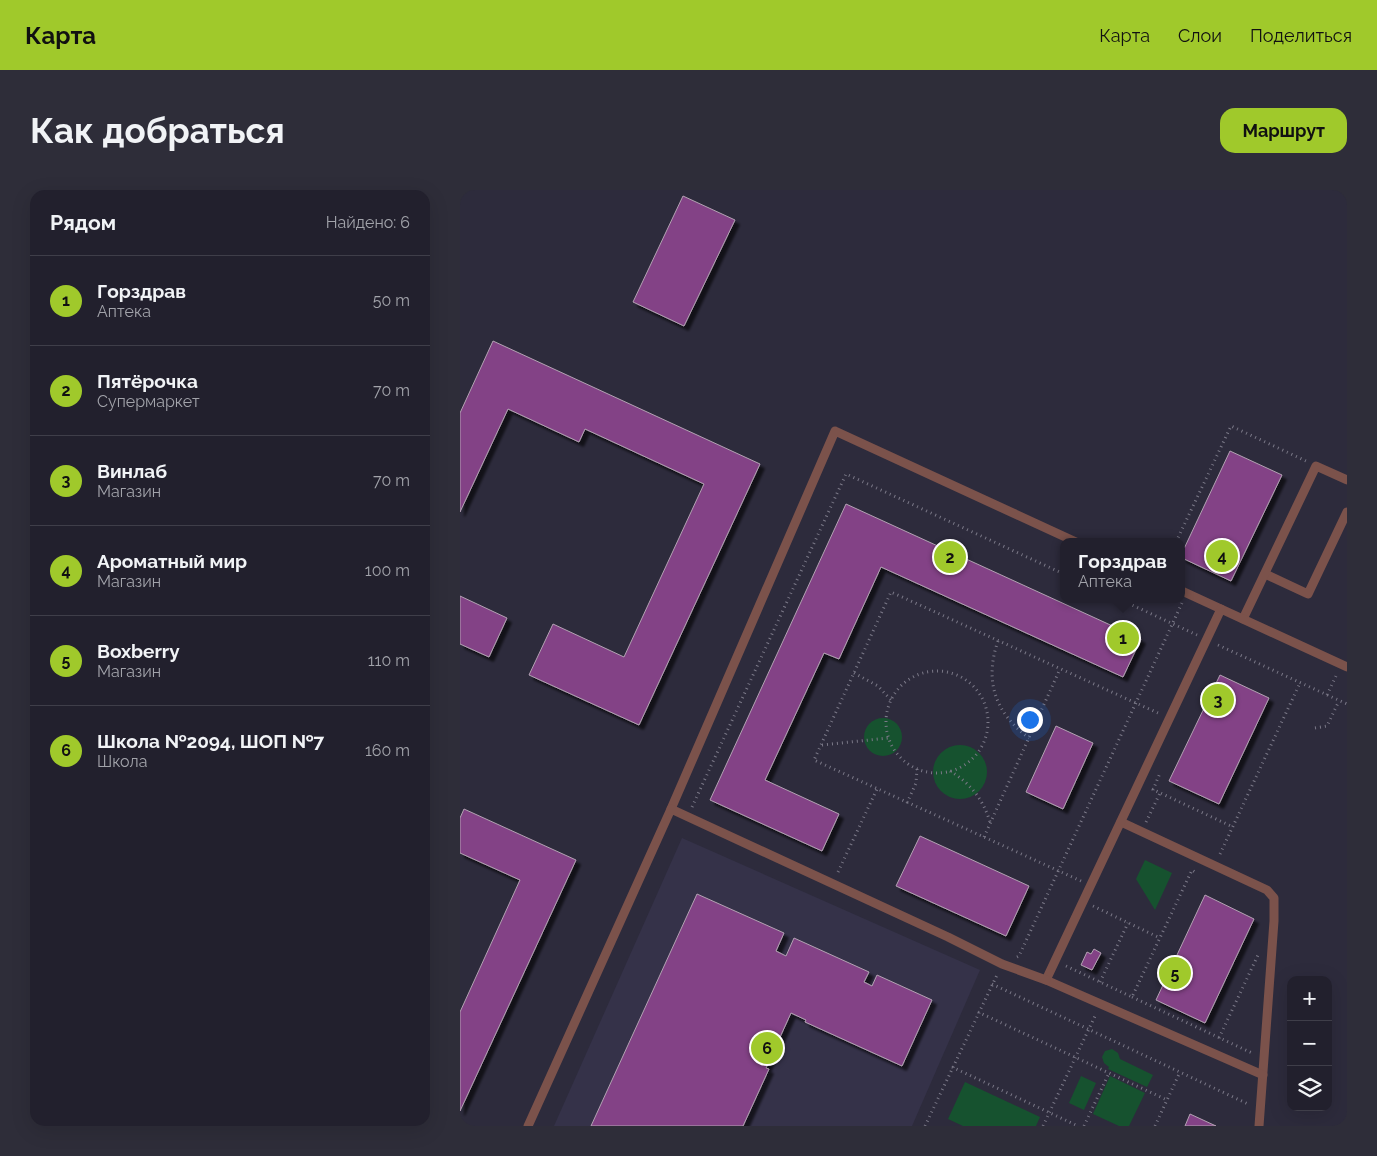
<!DOCTYPE html>
<html lang="ru">
<head>
<meta charset="utf-8">
<style>
  :root { --surface:#22202d; --page:#2e2d39; --text:#f1f3f6; --muted:#a2a3aa; --line:#3f3e49; --accent:#a0c92b }
  body { margin:0; font-family:Raleway,sans-serif; background:var(--page); color:var(--text) }
  .controls { position:absolute; right:15px; bottom:15px; display:grid; overflow:hidden; border-radius:10px; box-shadow:0 5px 20px #0002 }
  .controls button { width:45px; height:45px; display:grid; place-items:center; padding:0; border:0; border-bottom:1px solid var(--line); background:var(--surface); color:var(--text); font:25px sans-serif }
  .you { position:absolute; left:569px; top:529px; width:18px; height:18px; margin:-12px; border:4px solid #fff; border-radius:50%; background:#1a73e8; box-shadow:0 0 0 8px #1a73e833 }
  .badge { display:grid; place-items:center; width:32px; height:32px; border-radius:50%; background:var(--accent); color:#111; font-size:16px; font-weight:700 }
  .pin { position:absolute; translate:-50% -50%; border:2px solid #fff; box-shadow:0 1px 5px #0006 }
  .popup { position:absolute; left:600px; top:348px; width:125px; height:65px; box-sizing:border-box; display:grid; place-content:center; border-radius:10px; background:var(--surface); filter:drop-shadow(0 1px 4px #0005); font-size:16px; white-space:nowrap; color:var(--muted) }
  .popup b { font-size:19px; color:var(--text) }
  .popup::after { content:''; position:absolute; left:50%; top:100%; margin-left:-10px; border:10px solid transparent; border-top-color:var(--surface) }
  .list { margin:0; padding:0; list-style:none }
  h2 { display:flex; justify-content:space-between; align-items:center; height:65px; margin:0; padding:0 20px; font-size:21px }
  h2 small { font-size:16px; font-weight:400; color:var(--muted) }
  .list li { display:grid; grid-template-columns:32px 1fr auto; gap:15px; align-items:center; box-sizing:border-box; height:90px; padding:0 20px; border-top:1px solid var(--line) }
  .list b { display:block; font-size:19px; white-space:nowrap }
  .list p { margin:0; font-size:16px; white-space:nowrap; color:var(--muted) }
  .list em { font-size:16px; font-style:normal; color:var(--muted) }
  .icon { flex:none; width:28px; height:28px; fill:none; stroke:currentColor; stroke-width:2; stroke-linecap:round; stroke-linejoin:round }
  .map { position:relative; flex:none; width:887px; height:936px; overflow:hidden; border-radius:15px }
  header { display:flex; align-items:center; gap:30px; box-sizing:border-box; height:70px; padding:0 25px; background:var(--accent); color:#111 }
  header strong { font-size:24px }
  nav { display:flex; gap:28px; margin-inline-start:auto; font-size:18px }
  .intro { display:flex; align-items:center; justify-content:space-between; box-sizing:border-box; height:120px; padding:0 30px }
  h1 { margin:0; font-size:35px }
  .button { padding:12px 22px; border-radius:15px; background:var(--accent); color:#111; font-size:18px; font-weight:700 }
  main { display:flex; gap:30px; padding:0 30px }
  aside { flex:1; background:var(--surface); border-radius:15px; box-shadow:0 5px 20px #0002 }
  .map>svg:first-child { display:block }
</style>
</head>
<body>
<header>
<strong>Карта</strong>
<nav><a>Карта</a><a>Слои</a><a>Поделиться</a></nav>
</header>
<div class="intro"><h1>Как добраться</h1><a class="button">Маршрут</a></div>
<main>
<aside>
<h2>Рядом<small>Найдено: 6</small></h2>
<ul class="list">
<li><span class="badge">1</span><div><b>Горздрав</b><p>Аптека</p></div><em>50 m</em></li>
<li><span class="badge">2</span><div><b>Пятёрочка</b><p>Супермаркет</p></div><em>70 m</em></li>
<li><span class="badge">3</span><div><b>Винлаб</b><p>Магазин</p></div><em>70 m</em></li>
<li><span class="badge">4</span><div><b>Ароматный мир</b><p>Магазин</p></div><em>100 m</em></li>
<li><span class="badge">5</span><div><b>Boxberry</b><p>Магазин</p></div><em>110 m</em></li>
<li><span class="badge">6</span><div><b>Школа №2094, ШОП №7</b><p>Школа</p></div><em>160 m</em></li>
</ul>
</aside>
<div class="map">
<svg width="887" height="936" viewBox="0 0 887 936">
  <defs>
    <filter id="shadow"><feDropShadow dx="4.5" dy="4.5" stdDeviation="1" flood-color="#0009"/></filter>
  </defs>
  <rect width="100%" height="100%" fill="#2d2b3c"/>
  <polygon fill="#353249" points="222,648 520,780 452,936 94,936"/>
  <g fill="#16522f">
    <circle cx="423" cy="547" r="19"/>
    <circle cx="500" cy="582" r="27"/>
    <polygon points="685,670 712,683 695,720 676,689"/>
    <polygon points="652,859 658,863 660,869 693,885 687,897 648,879 649,877 644,873 642,867 645,861"/>
    <polygon points="621,886 636,893 624,920 609,913"/>
    <polygon points="650,886 685,903 669,936 659,936 633,924"/>
    <polygon points="505,892 580,927 576,936 503,936 488,929"/>
  </g>
  <g fill="#834386" stroke="#b3a2b3" filter="url(#shadow)">
    <polygon points="223,6 275,30 224,136 173,112"/>
    <polygon points="33,151 300,274 179,535 69,485 93,434 164,467 244,294 125,239 119,252 48,219 0,322 0,223"/>
    <polygon points="770,261 822,285 771,391 722,368 722,363"/>
    <polygon points="386,314 681,449 663,487 421,377 379,469 364,463 305,590 379,624 362,661 250,610"/>
    <polygon points="0,406 47,428 29,467 0,454"/>
    <polygon points="760,485 809,508 759,614 709,591"/>
    <polygon points="596,536 633,553 603,619 566,602"/>
    <polygon points="4,619 116,670 0,921 0,822 60,690 0,663 0,628"/>
    <polygon points="460,646 569,696 546,746 436,696"/>
    <polygon points="237,704 324,743 316,761 326,766 334,748 409,782 404,792 412,796 417,785 472,810 442,876 345,832 346,830 331,823 306,878 309,879 283,936 131,936"/>
    <polygon points="745,705 794,729 745,833 696,810"/>
    <polygon points="634,759 641,763 632,780 621,775 627,762 631,764"/>
    <polygon points="730,924 756,936 725,936"/>
  </g>
  <g fill="none" stroke-linecap="round" stroke-linejoin="round">
    <g stroke="#7b7988" stroke-width="3" stroke-dasharray="1 4" stroke-linecap="butt">
      <polyline points="716,352 771,236 846,271"/>
      <polyline points="659,409 737,445"/>
      <path d="M 538,451 C 524,491 535,523 569,548"/>
      <polyline points="758,455 887,514"/>
      <circle cx="477" cy="532" r="51"/>
      <polyline points="394,483 418,496 431,510"/>
      <polyline points="867,505 876,486"/>
      <polyline points="855,538 867,536 879,511"/>
      <polyline points="362,555 428,548"/>
      <path d="M 490,581 C 510,593 523,609 530,632"/>
      <polyline points="692,599 773,637"/>
      <polyline points="693,600 700,583"/>
      <polyline points="447,613 456,593 457,579"/>
      <polyline points="232,617 386,284 604,384"/>
      <polyline points="686,632 700,603"/>
      <polyline points="524,647 600,479"/>
      <polyline points="760,664 840,493"/>
      <polyline points="378,682 417,599"/>
      <polyline points="621,691 354,570 431,402 698,523"/>
      <polyline points="633,716 700,748"/>
      <polyline points="557,767 559,766 722,413"/>
      <polyline points="606,776 672,807 732,680 735,682"/>
      <polyline points="640,792 668,733"/>
      <polyline points="532,794 788,914"/>
      <polyline points="672,807 792,863"/>
      <polyline points="518,822 707,910"/>
      <polyline points="759,848 798,765"/>
      <polyline points="492,877 618,936"/>
      <polyline points="465,936 537,785"/>
      <polyline points="583,936 636,824"/>
      <polyline points="624,936 649,883"/>
      <polyline points="695,936 720,882"/>
    </g>
    <g stroke="#7b524b" stroke-width="9">
      <polyline points="805,384 848,404 887,322"/>
      <polyline points="722,401 761,419"/>
      <polyline points="783,429 856,276 887,290"/>
      <polyline points="211,619 375,241 616,352"/>
      <polyline points="661,632 807,700 814,708 814,731 799,936"/>
      <polyline points="803,885 586,790 761,419 887,477"/>
      <polyline points="68,936 211,619 488,747 542,774 586,790"/>
    </g>
  </g>
</svg>
<div class="controls">
<button>+</button>
<button>−</button>
<button><svg class="icon" aria-label="layers" viewBox="0 0 24 24"><path d="M12 4l9 5-9 5-9-5zM3 14l9 5 9-5"/></svg></button>
</div>
<div class="you"></div>
<div class="pin badge" style="left:663px;top:448px">1</div>
<div class="popup"><b>Горздрав</b>Аптека</div>
<div class="pin badge" style="left:490px;top:367px">2</div>
<div class="pin badge" style="left:758px;top:510px">3</div>
<div class="pin badge" style="left:762px;top:366px">4</div>
<div class="pin badge" style="left:715px;top:783px">5</div>
<div class="pin badge" style="left:307px;top:858px">6</div>
</div>
</main>
</body>
</html>
